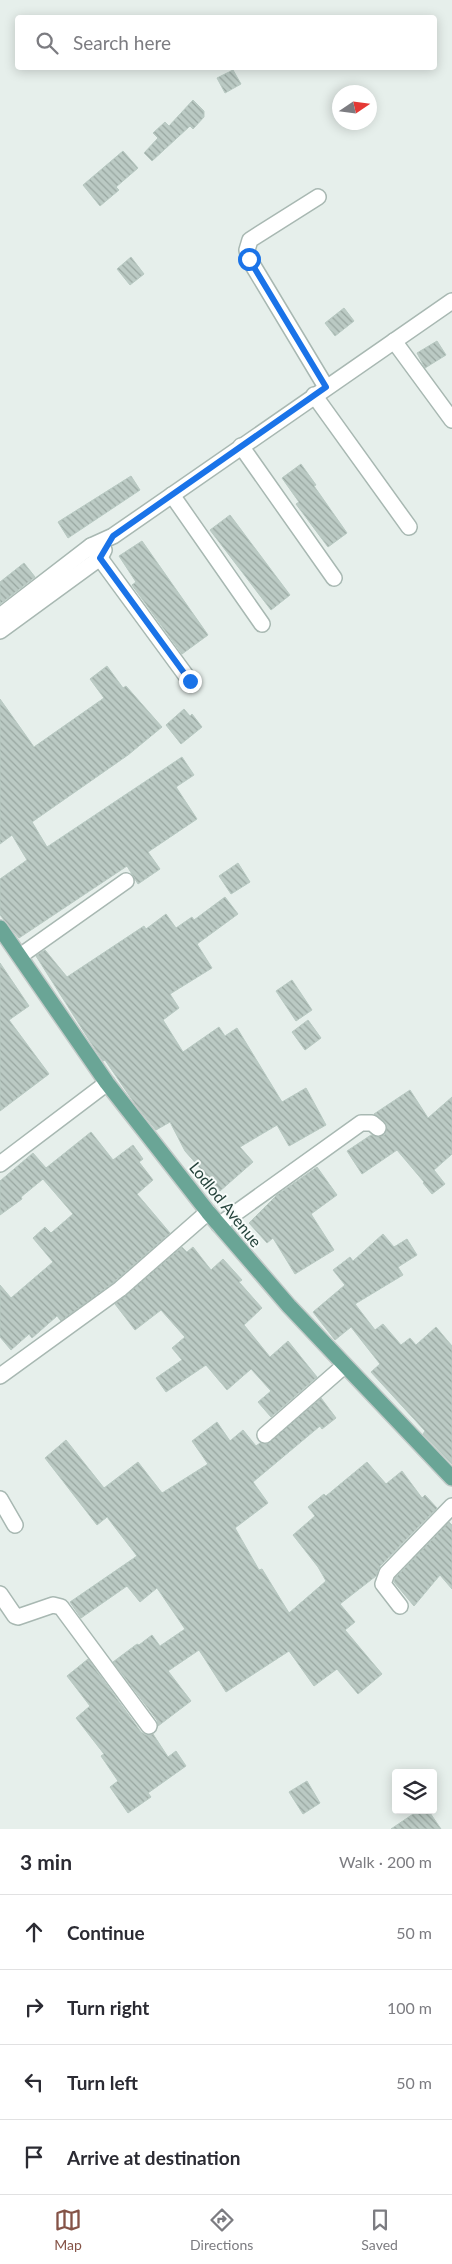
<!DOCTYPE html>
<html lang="en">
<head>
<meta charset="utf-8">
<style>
  :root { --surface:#fff; --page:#f2f2f3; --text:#2b2b33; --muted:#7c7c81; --line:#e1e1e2; --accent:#855347 }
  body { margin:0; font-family:Lato,sans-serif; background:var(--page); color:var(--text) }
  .controls { position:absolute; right:15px; bottom:15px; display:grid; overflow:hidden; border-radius:5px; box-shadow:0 2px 12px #0003 }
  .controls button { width:45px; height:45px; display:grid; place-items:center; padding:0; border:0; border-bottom:1px solid var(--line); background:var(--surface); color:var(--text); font:25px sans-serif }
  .compass { position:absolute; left:332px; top:85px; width:45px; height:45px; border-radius:50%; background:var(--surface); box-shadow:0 2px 12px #0003; rotate:77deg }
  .stop { position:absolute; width:15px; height:15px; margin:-11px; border:4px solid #1a73e8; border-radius:50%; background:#fff }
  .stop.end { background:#1a73e8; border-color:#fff; box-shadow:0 1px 5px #0008 }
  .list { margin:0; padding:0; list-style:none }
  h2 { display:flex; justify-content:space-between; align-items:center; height:65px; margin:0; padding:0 20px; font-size:21px }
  h2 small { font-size:16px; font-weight:400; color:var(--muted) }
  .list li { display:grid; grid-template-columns:32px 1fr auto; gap:15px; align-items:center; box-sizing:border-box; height:75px; padding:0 20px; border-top:1px solid var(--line) }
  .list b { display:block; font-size:19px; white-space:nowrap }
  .list em { font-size:16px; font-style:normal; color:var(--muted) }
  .icon { flex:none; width:28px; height:28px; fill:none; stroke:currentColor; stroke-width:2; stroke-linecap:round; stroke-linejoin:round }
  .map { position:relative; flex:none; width:452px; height:1829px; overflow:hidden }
  .search { position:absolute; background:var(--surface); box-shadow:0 2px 12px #0003; left:15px; right:15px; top:15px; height:55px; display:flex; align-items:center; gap:12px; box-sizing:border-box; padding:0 18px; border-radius:5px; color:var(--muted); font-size:19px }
  .sheet { height:365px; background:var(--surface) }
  nav { display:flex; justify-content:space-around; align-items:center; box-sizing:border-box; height:70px; border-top:1px solid var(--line); background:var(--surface); font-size:14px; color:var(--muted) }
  nav a { display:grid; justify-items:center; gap:2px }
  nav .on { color:var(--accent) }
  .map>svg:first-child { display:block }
</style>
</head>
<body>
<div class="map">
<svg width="452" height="1829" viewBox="0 0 452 1829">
  <defs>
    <pattern id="building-back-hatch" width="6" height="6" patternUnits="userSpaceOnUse" patternTransform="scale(1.25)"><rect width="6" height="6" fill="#bbcac4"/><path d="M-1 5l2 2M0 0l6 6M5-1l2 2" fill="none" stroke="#98a6a0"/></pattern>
  </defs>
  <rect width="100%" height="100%" fill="#e6efeb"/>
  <g fill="url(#building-back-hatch)" stroke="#b8c9c2">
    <polygon points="233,70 241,84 225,93 217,78"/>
    <polygon points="193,100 204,111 204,117 193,129 190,126 152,161 144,153 158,138 153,133 165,122 169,126"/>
    <polygon points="123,151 138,168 116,187 119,190 100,206 83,185"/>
    <polygon points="131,257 144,274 130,285 117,269"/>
    <polygon points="344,308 354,321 335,336 325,323"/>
    <polygon points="437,341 446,355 425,368 417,353"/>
    <polygon points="301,464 316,485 314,486 347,533 328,547 296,504 299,502 282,478"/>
    <polygon points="131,476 140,490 68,538 58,522"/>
    <polygon points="230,515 290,595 271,610 210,530"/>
    <polygon points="142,541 208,635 182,654 132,585 136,582 119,556"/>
    <polygon points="24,563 35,577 0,604 0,582"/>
    <polygon points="107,666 123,688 126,686 162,727 128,755 32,822 47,847 182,757 194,775 176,787 197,819 148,852 160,869 138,884 127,866 19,938 0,915 0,879 27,860 12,835 0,844 0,699 34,747 104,698 90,679"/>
    <polygon points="184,709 190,716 192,714 202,727 181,744 166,725"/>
    <polygon points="238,863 250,882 231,894 219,876"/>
    <polygon points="225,897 238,914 197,944 212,968 170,994 179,1008 163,1020 183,1052 219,1027 225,1036 237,1028 282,1102 306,1088 326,1125 289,1146 277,1125 240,1147 253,1162 220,1191 185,1151 170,1122 156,1130 135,1104 105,1060 103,1061 91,1043 36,956 45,950 67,977 144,926 146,929 166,914 176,928 192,917 194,920"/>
    <polygon points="0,963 29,1006 9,1020 49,1074 0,1111"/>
    <polygon points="292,980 312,1010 296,1021 276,991"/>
    <polygon points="308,1020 321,1038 305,1050 292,1032"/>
    <polygon points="410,1090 428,1118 452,1097 452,1154 434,1170 445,1184 432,1194 423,1183 424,1182 397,1150 362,1174 347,1151 371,1135 377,1137 385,1134 387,1124 374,1114"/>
    <polygon points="91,1132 113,1160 133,1145 143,1159 139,1162 153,1180 137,1194 170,1233 114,1282 61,1321 57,1316 32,1338 29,1334 11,1350 0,1337 0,1285 11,1298 53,1262 33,1238 45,1227 51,1233 73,1214 43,1179 21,1197 22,1199 0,1215 0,1181 33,1153 46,1168"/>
    <polygon points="317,1167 337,1195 311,1214 334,1250 295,1274 273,1238 267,1243 249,1223 277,1195"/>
    <polygon points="383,1234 394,1247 407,1239 417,1255 398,1267 403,1275 355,1304 375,1330 383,1324 401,1345 410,1338 416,1345 436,1327 452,1346 452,1464 423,1434 425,1431 371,1372 380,1364 351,1327 335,1340 313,1312 345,1285 333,1270 350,1257 353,1261"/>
    <polygon points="182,1247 187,1252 193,1247 211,1270 223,1259 242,1280 239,1282 262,1308 244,1325 270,1357 288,1341 317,1377 271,1417 258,1402 271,1391 251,1369 227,1390 206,1365 166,1392 156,1378 182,1360 172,1348 185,1337 161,1310 135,1330 115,1304"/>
    <polygon points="321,1398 336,1418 322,1429 320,1426 253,1482 268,1503 235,1528 259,1570 262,1569 289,1613 326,1581 318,1567 293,1535 315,1516 308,1507 324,1494 326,1496 367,1462 386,1484 402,1471 422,1498 425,1495 437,1508 380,1566 376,1576 340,1604 355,1622 345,1630 382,1674 358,1694 337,1669 314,1686 289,1651 226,1692 199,1650 168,1671 191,1701 158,1726 157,1720 113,1662 137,1644 139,1645 152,1635 160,1646 185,1629 157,1588 140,1602 127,1586 81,1618 70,1602 137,1556 107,1517 97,1525 45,1458 66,1440 104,1488 138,1462 162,1493 208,1464 192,1441 217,1422 230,1441 243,1430 256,1446 260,1443 267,1444"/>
    <polygon points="449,1522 452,1525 452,1589 440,1575 414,1606 394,1582 395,1578"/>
    <polygon points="88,1659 141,1732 146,1735 153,1734 168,1757 176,1751 186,1766 148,1793 151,1797 128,1813 110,1787 118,1781 101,1756 104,1754 76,1718 90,1706 67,1676"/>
    <polygon points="307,1781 320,1803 303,1814 289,1792"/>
    <polygon points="419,1810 428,1810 441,1829 391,1829"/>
  </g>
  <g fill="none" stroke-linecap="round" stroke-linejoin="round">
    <g stroke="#a8b8b2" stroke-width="18">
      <g id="minor">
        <polyline points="318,197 250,240 247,250 249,259 326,387"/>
        <polyline points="394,341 452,420"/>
        <polyline points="314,395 409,527"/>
        <polyline points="241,446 334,578"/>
        <polyline points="172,495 262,624"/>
        <polyline points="91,546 190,681"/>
        <polyline points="0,616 91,546 113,536 452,301"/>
        <polyline points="0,631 100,558 104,550"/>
        <polyline points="20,956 126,881"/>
        <polyline points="0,1164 107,1083"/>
        <polyline points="219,1225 361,1123 372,1123 378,1128"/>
        <polyline points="0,1376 120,1289 208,1212"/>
        <polyline points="265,1435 344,1366"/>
        <polyline points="0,1499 15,1525"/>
        <polyline points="0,1594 15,1616 18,1617 53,1605 61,1607 149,1726"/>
        <polyline points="400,1606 383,1584 387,1573 452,1506"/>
      </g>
    </g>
    <g stroke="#c2cac8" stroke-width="18">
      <polyline id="major" points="0,928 107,1083 208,1212 289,1306 452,1478"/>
    </g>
    <use href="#minor" stroke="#fff" stroke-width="15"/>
    <use href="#major" stroke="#6aa596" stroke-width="15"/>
  </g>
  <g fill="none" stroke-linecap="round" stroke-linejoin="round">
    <polyline stroke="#1a73e8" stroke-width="6" points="190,681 100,558 113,536 326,387 249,259"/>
  </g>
  <g text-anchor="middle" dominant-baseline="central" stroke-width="4" stroke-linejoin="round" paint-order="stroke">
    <g font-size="16" fill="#24423a" stroke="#f7fbf9">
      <text transform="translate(226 1204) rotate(51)">Lodlod Avenue</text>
    </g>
  </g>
</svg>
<div class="controls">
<button><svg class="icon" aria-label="layers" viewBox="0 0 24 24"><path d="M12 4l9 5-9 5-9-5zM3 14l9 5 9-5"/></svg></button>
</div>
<svg class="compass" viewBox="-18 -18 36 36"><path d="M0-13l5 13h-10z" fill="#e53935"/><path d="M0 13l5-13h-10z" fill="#7c7c81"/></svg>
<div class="stop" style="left:249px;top:259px"></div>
<div class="stop end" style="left:190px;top:681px"></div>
<div class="search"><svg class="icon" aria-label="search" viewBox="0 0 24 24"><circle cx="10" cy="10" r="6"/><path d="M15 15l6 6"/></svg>Search here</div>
</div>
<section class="sheet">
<h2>3 min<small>Walk · 200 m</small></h2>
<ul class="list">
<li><svg class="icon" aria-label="ahead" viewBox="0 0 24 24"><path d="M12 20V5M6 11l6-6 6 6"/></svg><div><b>Continue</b></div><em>50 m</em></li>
<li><svg class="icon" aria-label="right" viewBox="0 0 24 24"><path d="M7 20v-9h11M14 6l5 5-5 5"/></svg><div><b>Turn right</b></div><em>100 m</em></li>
<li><svg class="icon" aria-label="left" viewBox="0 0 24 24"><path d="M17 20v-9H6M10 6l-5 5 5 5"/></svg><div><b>Turn left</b></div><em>50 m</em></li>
<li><svg class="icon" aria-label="arrive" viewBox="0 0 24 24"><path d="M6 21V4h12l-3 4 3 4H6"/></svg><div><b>Arrive at destination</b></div></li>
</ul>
</section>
<nav>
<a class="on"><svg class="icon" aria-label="map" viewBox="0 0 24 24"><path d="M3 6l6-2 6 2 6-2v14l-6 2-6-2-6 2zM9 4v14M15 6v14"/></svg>Map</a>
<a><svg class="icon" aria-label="directions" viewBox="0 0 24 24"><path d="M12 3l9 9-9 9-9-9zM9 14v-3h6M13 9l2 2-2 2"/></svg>Directions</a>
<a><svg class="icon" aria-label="saved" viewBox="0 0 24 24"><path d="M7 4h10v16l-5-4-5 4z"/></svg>Saved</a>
</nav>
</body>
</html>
